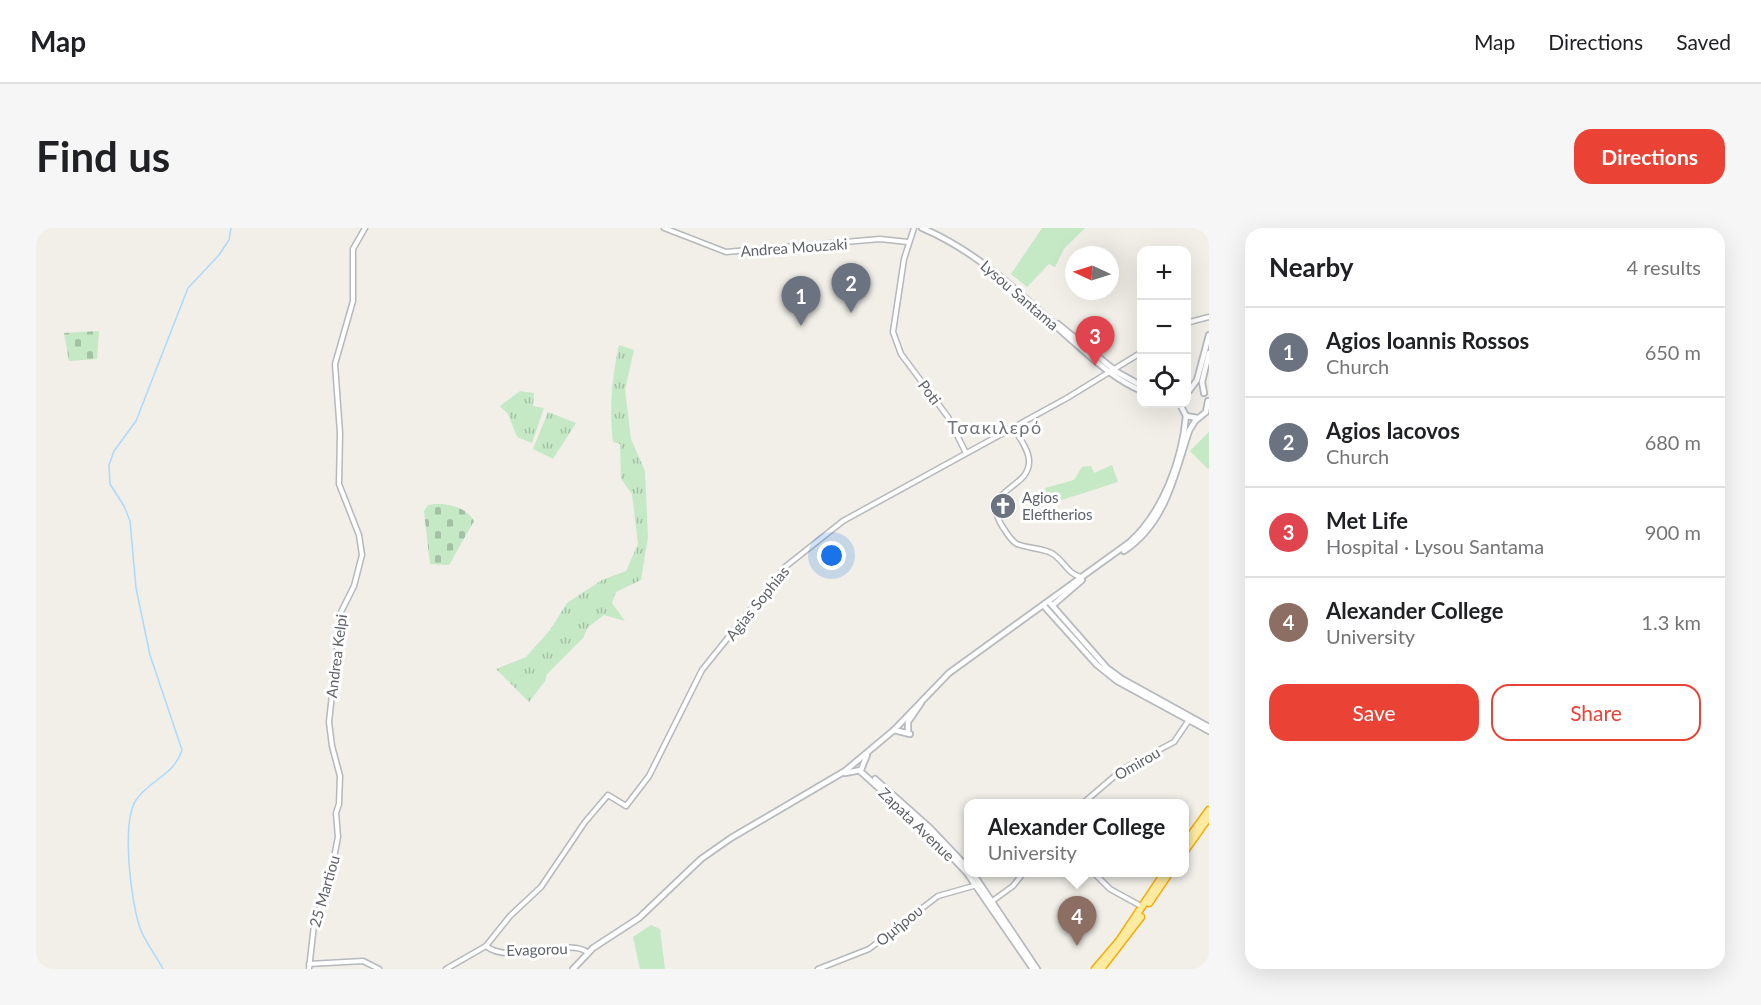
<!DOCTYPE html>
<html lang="en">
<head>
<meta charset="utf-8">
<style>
  :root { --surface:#fff; --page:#f6f6f6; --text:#202124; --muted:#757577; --line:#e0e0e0; --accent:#ea4335 }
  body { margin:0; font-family:Lato,sans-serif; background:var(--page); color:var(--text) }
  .controls { position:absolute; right:18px; top:18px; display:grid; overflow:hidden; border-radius:12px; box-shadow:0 6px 24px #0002 }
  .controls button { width:54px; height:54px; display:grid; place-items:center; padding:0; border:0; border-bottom:2px solid var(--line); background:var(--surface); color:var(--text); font:30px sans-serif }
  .compass { position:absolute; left:1029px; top:18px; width:54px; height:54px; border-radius:50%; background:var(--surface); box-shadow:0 6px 24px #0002; rotate:274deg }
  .you { position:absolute; left:796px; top:328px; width:21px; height:21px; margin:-15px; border:4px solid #fff; border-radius:50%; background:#1a73e8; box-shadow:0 0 0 9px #1a73e833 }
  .badge { display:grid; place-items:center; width:39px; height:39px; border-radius:50%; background:var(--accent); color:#fff; font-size:20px; font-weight:700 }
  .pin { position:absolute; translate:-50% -50px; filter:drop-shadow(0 2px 3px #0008) }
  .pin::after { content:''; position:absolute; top:32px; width:21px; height:18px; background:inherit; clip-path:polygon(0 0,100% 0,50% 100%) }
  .popup { position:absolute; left:928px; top:571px; width:225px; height:78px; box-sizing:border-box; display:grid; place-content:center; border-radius:12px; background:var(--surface); filter:drop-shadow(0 2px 4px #0005); font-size:20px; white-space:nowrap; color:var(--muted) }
  .popup b { font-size:22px; color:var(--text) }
  .popup::after { content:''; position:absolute; left:50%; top:100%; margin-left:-12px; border:12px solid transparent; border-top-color:var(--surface) }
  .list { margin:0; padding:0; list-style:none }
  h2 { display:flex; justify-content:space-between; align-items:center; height:78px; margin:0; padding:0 24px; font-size:26px }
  h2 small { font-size:20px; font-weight:400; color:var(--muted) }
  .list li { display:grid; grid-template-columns:39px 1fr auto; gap:18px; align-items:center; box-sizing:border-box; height:90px; padding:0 24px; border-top:2px solid var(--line) }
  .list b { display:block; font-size:22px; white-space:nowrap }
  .list p { margin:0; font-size:20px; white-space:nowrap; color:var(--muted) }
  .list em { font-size:20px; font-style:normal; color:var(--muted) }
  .actions { display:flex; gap:12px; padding:18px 24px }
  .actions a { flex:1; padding:14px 0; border:2px solid var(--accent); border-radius:18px; text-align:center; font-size:21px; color:var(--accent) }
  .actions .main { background:var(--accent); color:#fff }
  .icon { flex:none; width:33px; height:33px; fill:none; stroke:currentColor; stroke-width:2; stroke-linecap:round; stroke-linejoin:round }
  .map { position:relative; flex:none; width:1173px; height:741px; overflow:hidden; border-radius:18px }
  header { display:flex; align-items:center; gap:36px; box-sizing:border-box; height:84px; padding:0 30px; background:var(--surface); border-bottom:2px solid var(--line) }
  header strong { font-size:28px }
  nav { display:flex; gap:33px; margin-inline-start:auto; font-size:21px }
  .intro { display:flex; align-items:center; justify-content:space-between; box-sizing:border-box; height:144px; padding:0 36px }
  h1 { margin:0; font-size:42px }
  .button { padding:15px 27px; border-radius:18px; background:var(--accent); color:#fff; font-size:21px; font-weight:700 }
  main { display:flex; gap:36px; padding:0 36px }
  aside { flex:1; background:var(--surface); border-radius:18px; box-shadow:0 6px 24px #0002 }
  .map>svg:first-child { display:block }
</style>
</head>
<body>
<header>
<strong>Map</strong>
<nav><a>Map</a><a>Directions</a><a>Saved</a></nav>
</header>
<div class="intro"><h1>Find us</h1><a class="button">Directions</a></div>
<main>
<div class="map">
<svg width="1173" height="741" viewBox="0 0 1173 741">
  <defs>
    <pattern id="grass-tufts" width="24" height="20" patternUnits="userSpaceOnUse" patternTransform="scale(1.5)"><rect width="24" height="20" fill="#c5e8c5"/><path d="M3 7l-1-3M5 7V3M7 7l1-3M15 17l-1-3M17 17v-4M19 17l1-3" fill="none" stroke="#a3c0a4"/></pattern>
    <pattern id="cemetery-stones" width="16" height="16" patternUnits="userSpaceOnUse" patternTransform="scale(1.5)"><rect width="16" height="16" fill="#c5e8c5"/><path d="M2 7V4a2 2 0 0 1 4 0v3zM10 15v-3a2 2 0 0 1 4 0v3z" fill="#a3c0a4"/></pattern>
  </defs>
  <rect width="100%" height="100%" fill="#f1efe8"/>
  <g fill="url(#grass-tufts)">
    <path d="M 583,117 L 598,122 L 589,162 L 595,211 L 609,243 L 612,309 L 605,352 L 580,364 L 576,375 L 589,393 L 568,387 L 552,399 L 547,410 L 511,446 L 509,453 L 493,474 L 460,441 L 490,429 L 514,402 L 531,375 L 566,352 L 590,343 L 602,316 L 596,266 L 585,251 L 584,216 L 577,214 C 573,182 576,149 583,117 Z"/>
    <polygon points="484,163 498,165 497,178 508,180 496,215 481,209 472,186 464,178"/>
    <polygon points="512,184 540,195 517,231 497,221"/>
  </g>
  <g fill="url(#cemetery-stones)">
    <polygon points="63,103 61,131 33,133 28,105"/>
    <path d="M 392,277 C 407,274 430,278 438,293 L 413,337 L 394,336 L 388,283 Z"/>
  </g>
  <g fill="#c5e8c5">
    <polygon points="1006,0 1049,0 1028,21 1019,39 1013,36 991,59 975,46"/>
    <polygon points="1173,204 1173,240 1172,241 1154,223"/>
    <polygon points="1076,237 1082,254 1013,276 1009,260 1038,252 1046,239 1055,238 1058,245"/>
    <polygon points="615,697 624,701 629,741 604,741 597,709"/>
  </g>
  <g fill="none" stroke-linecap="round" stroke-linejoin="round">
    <path stroke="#aadaff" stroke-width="1.5" d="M 127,741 C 120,727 109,714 104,700 C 95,674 85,595 100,572 C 113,552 138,548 146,522 L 114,427 L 100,360 L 94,293 L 88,278 L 74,256 L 73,237 L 78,223 L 100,193 L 152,60 L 183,27 L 193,12 L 195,0"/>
    <g stroke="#b5b8bc" stroke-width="7">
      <g id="tertiary">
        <polyline points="628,0 690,24 844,11 872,14"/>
        <polyline points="878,0 868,31 857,104 865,126 912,189 930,225"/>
        <polyline points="1150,95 1173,89"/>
        <path d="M 977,199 C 983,209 993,222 993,233 C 994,262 943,260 966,298 C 971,305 974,312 981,316 C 991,320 1003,320 1013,324 C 1027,329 1030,346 1045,349"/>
        <polyline points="1046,576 1087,541 1138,514 1153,492"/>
        <polyline points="1057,644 1074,661 1105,678"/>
        <polyline points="955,674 977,658 988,644"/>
        <path d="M 450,718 C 473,738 535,708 552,725"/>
        <polyline points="273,736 327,733 343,741"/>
        <polyline points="273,741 278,697 296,640 302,609 300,585 303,576 304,548 296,518 293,494 305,384 318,358 326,327 323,307 303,256 304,205 299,136 317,73 317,21 329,0"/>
        <polyline points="410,741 450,718 474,688 505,659 549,594 572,567 590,578 613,548 666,442 749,339 807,293 1031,170 1106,124"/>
        <polyline points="782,741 833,721 902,668 941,657"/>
      </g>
    </g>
    <g stroke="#b6babf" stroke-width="8">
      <g id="secondary">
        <path d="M 886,0 C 943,24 987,68 1032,109 C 1055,129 1077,151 1106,163"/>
        <polyline points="1022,96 1081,144 1106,158"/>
        <polyline points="1153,163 1161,152 1173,107"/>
        <polyline points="1168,165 1166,154 1173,125"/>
        <polyline points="1144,176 1150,188 1162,190"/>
        <path d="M 1088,323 C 1130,295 1138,248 1153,203 L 1159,193 L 1170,184 L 1172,173"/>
        <polyline points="1014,375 1071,440 1086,451 1173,499"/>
        <polyline points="1017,377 1046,352"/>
        <polyline points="1008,378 1061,437 1081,453 1173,503"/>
        <polyline points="858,502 874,506"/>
        <polyline points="872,503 872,494 885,475"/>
        <polyline points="824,543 897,609 931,645 997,741"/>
        <polyline points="809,545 825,542 831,527"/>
        <polyline points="839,551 894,600 933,641"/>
        <polyline points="936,644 1001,741"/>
        <path d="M 537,741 L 557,720 L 603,690 L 665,631 L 695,610 L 809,543 L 858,502 L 913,445 L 1094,314 C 1127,284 1146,232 1150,188"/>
      </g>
    </g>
    <g stroke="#f9ab00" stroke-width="9">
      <g id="trunk">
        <polyline points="1149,615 1173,582"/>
        <polyline points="1149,623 1173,589"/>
        <polyline points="1113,675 1134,644"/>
        <polyline points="1059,741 1083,713 1129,644"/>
        <polyline points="1065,741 1105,689"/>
      </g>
    </g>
    <use href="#tertiary" stroke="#fff" stroke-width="4"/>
    <use href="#secondary" stroke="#fff" stroke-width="4.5"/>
    <use href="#trunk" stroke="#feeaa1" stroke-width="6"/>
  </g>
  <defs>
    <g id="church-disc" transform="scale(1.35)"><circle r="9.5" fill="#6b7280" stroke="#fff"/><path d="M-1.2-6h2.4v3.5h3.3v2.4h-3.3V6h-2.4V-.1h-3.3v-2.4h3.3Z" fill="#fff"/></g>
  </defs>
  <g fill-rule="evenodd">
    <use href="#church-disc" x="967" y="278"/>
  </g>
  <g text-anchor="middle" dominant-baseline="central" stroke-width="6" stroke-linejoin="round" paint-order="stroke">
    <g font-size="15" fill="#5f6368" stroke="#fff">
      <text transform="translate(758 19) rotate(-4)">Andrea Mouzaki</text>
      <text transform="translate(984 67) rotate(41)">Lysou Santama</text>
      <text transform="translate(894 164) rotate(53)">Poti</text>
      <text transform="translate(721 375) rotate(-51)">Agias Sophias</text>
      <text transform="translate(300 428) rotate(-83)">Andrea Kelpi</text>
      <text transform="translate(1101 535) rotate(-30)">Omirou</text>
      <text transform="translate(881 596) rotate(44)">Zapata Avenue</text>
      <text transform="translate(288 663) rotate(-74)">25 Martiou</text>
      <text transform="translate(863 697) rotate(-39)">Ομήρου</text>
      <text transform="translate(501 721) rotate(-2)">Evagorou</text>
    </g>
    <g font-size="15" fill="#5b616d" stroke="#fff" text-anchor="start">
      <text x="986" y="269">Agios<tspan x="986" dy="17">Eleftherios</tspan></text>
    </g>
    <g font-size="18" letter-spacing="1.5" fill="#70757a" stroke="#fff">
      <text x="959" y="199">Τσακιλερό</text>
    </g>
  </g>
</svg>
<div class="controls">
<button>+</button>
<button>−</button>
<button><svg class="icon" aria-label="locate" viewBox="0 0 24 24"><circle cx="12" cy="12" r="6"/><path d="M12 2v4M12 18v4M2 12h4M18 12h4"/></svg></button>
</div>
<svg class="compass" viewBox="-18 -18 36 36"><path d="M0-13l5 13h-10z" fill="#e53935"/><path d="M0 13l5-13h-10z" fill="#757577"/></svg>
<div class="you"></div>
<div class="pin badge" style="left:765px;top:98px;background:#6b7280">1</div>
<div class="pin badge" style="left:815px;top:85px;background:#6b7280">2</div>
<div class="pin badge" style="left:1059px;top:138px;background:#e0444e">3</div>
<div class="pin badge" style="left:1041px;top:718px;background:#8d6e63">4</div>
<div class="popup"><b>Alexander College</b>University</div>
</div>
<aside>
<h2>Nearby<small>4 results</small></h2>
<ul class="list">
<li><span class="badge" style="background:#6b7280">1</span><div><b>Agios Ioannis Rossos</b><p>Church</p></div><em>650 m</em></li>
<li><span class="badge" style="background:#6b7280">2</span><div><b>Agios Iacovos</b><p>Church</p></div><em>680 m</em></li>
<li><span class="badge" style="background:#e0444e">3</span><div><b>Met Life</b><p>Hospital · Lysou Santama</p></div><em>900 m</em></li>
<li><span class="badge" style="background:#8d6e63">4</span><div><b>Alexander College</b><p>University</p></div><em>1.3 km</em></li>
</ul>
<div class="actions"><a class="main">Save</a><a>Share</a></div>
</aside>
</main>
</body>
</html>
